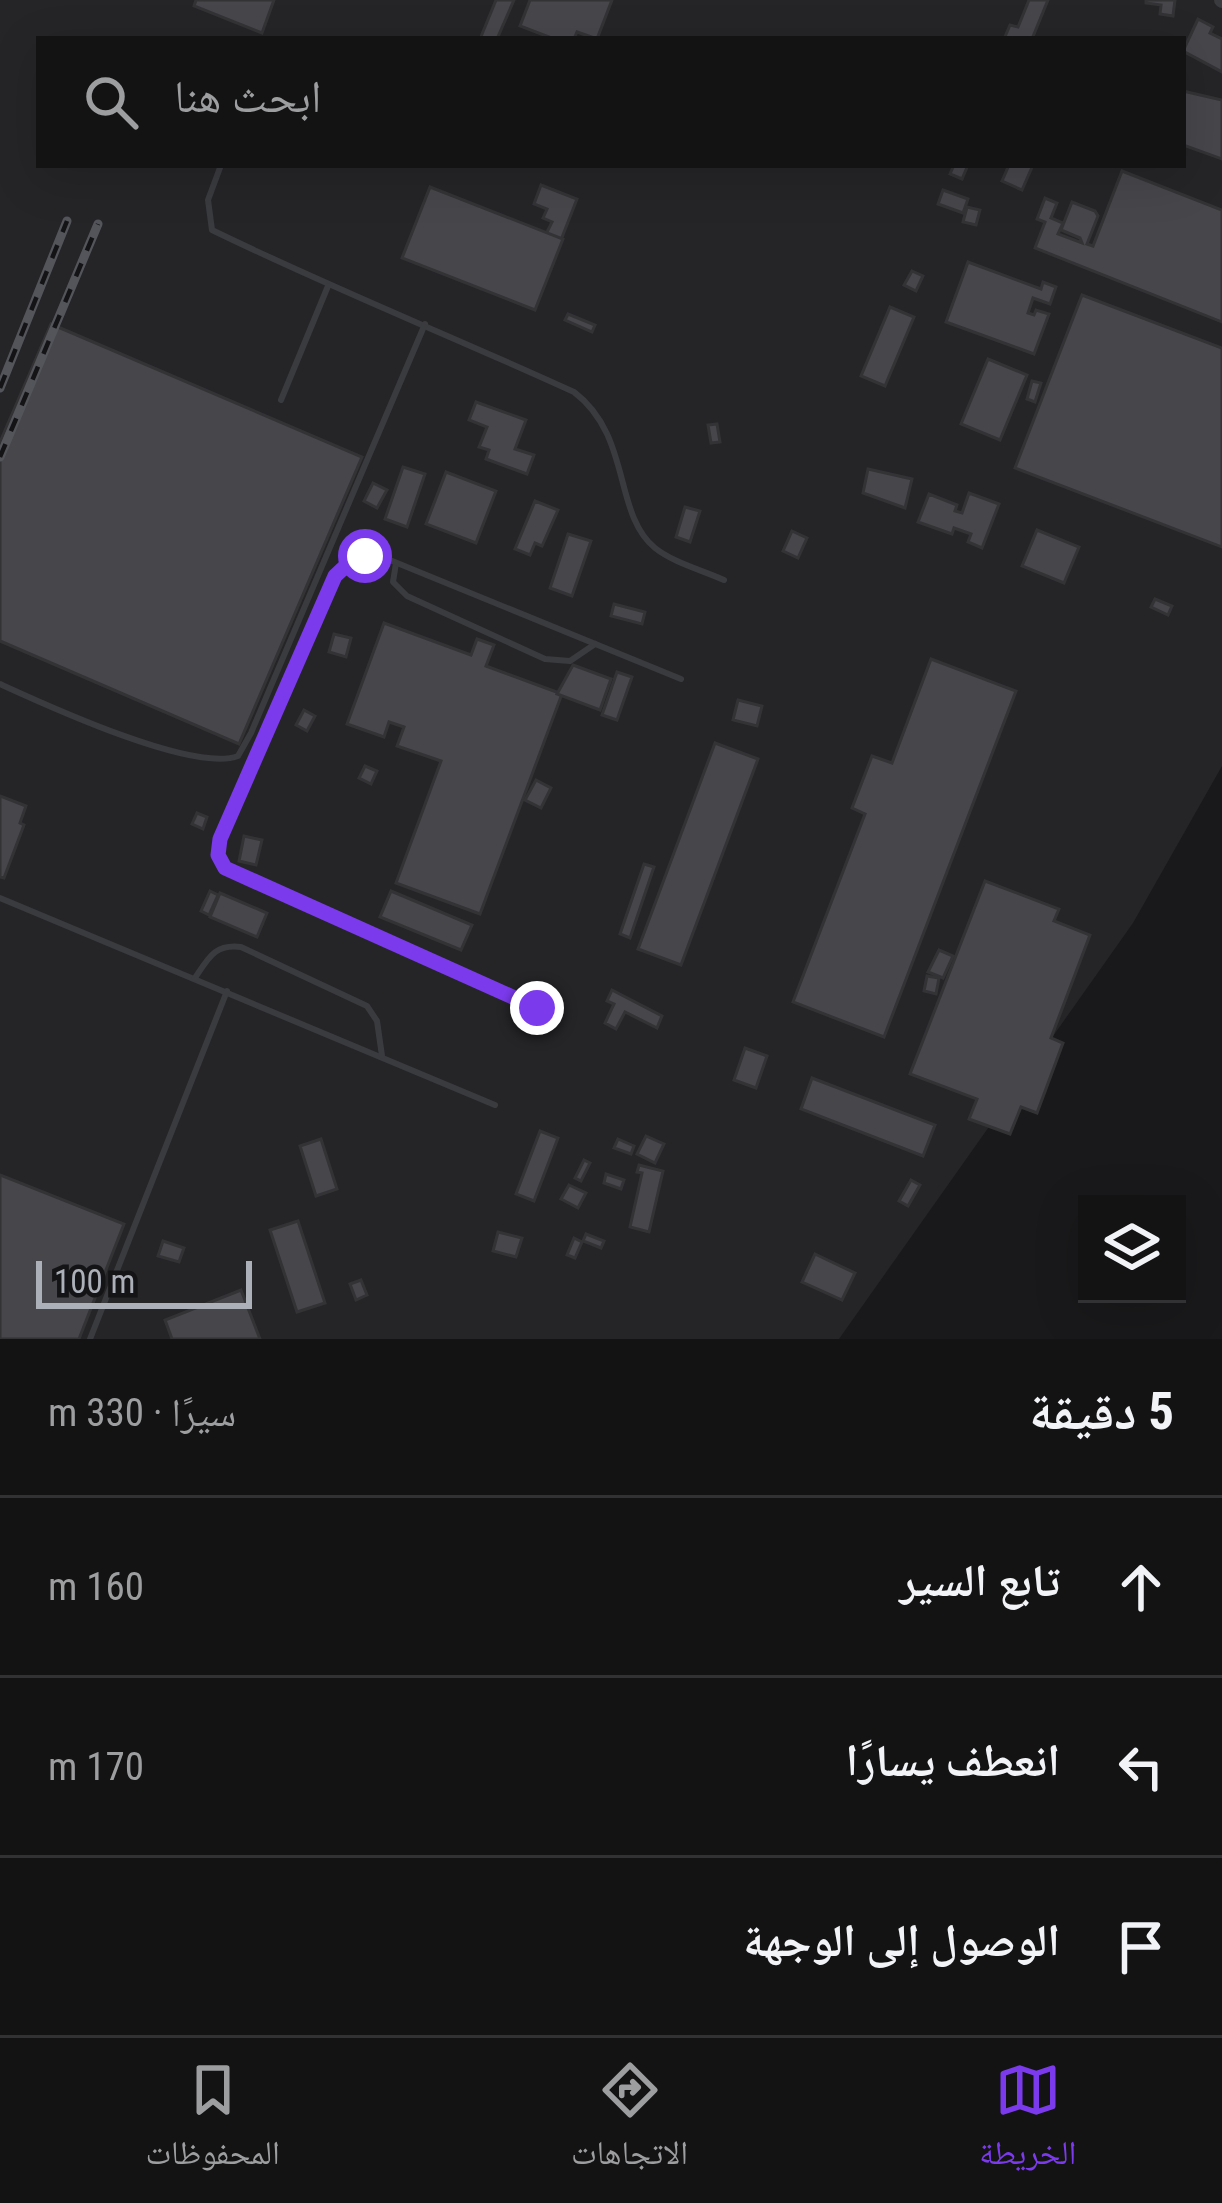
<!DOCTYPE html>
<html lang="ar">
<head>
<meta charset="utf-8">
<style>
  :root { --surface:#131314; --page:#1c1c1d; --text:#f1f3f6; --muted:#9d9ea0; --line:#323234; --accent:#7c3aed }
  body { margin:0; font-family:"Roboto Condensed","Noto Naskh Arabic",sans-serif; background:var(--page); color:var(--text); direction:rtl }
  .controls { position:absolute; right:36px; bottom:36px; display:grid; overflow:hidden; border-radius:0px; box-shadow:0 12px 48px #0002 }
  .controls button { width:108px; height:108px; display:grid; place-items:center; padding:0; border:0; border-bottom:3px solid var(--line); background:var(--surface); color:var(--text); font:60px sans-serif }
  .scale { position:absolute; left:36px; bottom:30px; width:216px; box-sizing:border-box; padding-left:12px; border:6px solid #acb0b9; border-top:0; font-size:33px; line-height:42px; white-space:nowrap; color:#acb0b9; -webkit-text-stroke:9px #141416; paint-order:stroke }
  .stop { position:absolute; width:36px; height:36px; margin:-27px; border:9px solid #7c3aed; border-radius:50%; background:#fff }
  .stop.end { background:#7c3aed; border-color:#fff; box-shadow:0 3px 12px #0008 }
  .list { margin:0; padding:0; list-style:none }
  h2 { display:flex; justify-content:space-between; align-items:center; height:156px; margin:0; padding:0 48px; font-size:51px }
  h2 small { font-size:39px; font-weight:400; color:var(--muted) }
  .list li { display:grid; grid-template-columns:78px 1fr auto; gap:36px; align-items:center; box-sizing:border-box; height:180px; padding:0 48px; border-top:3px solid var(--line) }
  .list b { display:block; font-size:45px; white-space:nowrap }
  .list em { font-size:39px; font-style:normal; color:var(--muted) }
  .icon { flex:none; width:66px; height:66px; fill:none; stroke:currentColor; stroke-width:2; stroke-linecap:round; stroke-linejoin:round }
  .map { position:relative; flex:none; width:1222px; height:1339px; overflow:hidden; direction:ltr }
  .search { position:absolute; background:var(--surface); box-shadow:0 12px 48px #0002; left:36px; right:36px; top:36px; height:132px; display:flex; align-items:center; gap:30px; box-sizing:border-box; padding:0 42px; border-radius:0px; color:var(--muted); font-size:45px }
  .sheet { height:696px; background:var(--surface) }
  nav { display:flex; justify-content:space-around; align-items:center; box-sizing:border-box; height:168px; border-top:3px solid var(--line); background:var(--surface); font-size:33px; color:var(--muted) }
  nav a { display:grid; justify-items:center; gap:6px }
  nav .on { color:var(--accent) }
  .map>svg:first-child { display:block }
</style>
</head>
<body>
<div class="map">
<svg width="1222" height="1339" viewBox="0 0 1222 1339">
  <rect width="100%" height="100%" fill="#19191b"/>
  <path fill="#252528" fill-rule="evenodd" d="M 0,0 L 1222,0 L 1222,766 L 1133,923 L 839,1339 L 0,1339 ZM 39,39 L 1183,39 L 1183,165 L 39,165 Z"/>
  <g fill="#46464b" stroke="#333336" stroke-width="3">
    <polygon points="196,0 274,0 262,33 194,6"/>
    <polygon points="496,0 514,0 497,39 480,39"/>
    <polygon points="530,0 612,0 597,39 577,32 574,39 554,39 520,26"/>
    <polygon points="1029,0 1048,0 1032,39 1004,39 1010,25 1018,27"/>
    <polygon points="1146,0 1175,0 1173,16 1160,14 1161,5 1146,3"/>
    <polygon points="1198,19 1213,27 1210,33 1222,39 1222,72 1183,51"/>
    <polygon points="1183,91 1222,100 1222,159 1183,145"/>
    <polygon points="954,165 968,165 962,179 950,174"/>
    <polygon points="1009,165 1033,165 1022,190 1002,181"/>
    <polygon points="1122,171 1222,210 1222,322 1035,248 1045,222 1037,219 1045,198 1057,203 1051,218 1063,223 1058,234 1082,243 1080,238 1061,230 1072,202 1095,211 1098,216 1087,244 1093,246"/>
    <polygon points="541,185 577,199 561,240 546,234 552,222 543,218 547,209 534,204"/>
    <polygon points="430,187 563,239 535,310 402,258"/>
    <polygon points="943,190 968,199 963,213 938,204"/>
    <polygon points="967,207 980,210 976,225 963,222"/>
    <polygon points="968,262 1041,289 1043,282 1056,287 1050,304 1033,298 1028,313 1034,315 1036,310 1049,314 1034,354 946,322"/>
    <polygon points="912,271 923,276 916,291 904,285"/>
    <polygon points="1082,295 1222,348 1222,547 1015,468"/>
    <polygon points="890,307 914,317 885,386 861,376"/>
    <polygon points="568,314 595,325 592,332 565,320"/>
    <polygon points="51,324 362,457 239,744 0,641 0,442"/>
    <polygon points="988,359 1027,375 1000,440 961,424"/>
    <polygon points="1032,381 1041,383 1035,402 1027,399"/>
    <polygon points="476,402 526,420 515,449 534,455 527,474 486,459 489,450 479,447 487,427 469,420"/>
    <polygon points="717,424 720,442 711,443 708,425"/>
    <polygon points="403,467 425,474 407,527 385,519"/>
    <polygon points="868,469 912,479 905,508 863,493"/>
    <polygon points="446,472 496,491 476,543 426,524"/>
    <polygon points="373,483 387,490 377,508 364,501"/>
    <polygon points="969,493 999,504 982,548 968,542 971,534 954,528 952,534 918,522 929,494 957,505 955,511 962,513"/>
    <polygon points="535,501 558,510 542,546 535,543 530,555 515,549"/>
    <polygon points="685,507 700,511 690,542 676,537"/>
    <polygon points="1037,530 1079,547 1064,583 1022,566"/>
    <polygon points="792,531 807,538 798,558 783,551"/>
    <polygon points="568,534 591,541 572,596 550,588"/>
    <polygon points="1155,599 1172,606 1168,615 1151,607"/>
    <polygon points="614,604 645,612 642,624 611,616"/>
    <polygon points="384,623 471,655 477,639 494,645 486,666 562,694 480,914 396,883 441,761 397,746 404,727 389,722 384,737 347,724"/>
    <polygon points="334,634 351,638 346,657 329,652"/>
    <polygon points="931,659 1016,691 884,1037 793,1002 865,814 852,808 872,756 892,763"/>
    <polygon points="573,665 611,679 600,710 557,694"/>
    <polygon points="617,672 632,677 617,720 602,715"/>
    <polygon points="738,700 762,706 757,726 733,720"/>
    <polygon points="304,710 315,716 307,731 296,725"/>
    <polygon points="715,743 758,759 681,965 638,949"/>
    <polygon points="365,766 377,771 371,784 359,778"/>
    <polygon points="536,780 551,788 541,808 525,800"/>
    <polygon points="0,796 26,806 20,823 24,825 4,878 0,877"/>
    <polygon points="197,813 207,817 203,829 192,824"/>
    <polygon points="244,836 262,840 256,865 239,861"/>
    <polygon points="644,864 654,867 630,938 620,934"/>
    <polygon points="985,881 1059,909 1054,921 1090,935 1051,1038 1063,1043 1037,1113 1021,1107 1010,1134 969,1119 977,1099 910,1074"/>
    <polygon points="210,891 218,895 209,915 201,911"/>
    <polygon points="391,891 472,925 461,950 380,917"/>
    <polygon points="220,893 267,913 257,937 210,917"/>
    <polygon points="939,950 953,956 943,978 928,972"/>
    <polygon points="927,976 939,978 936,994 924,991"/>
    <polygon points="612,990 662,1016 657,1028 625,1012 616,1029 605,1023 614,1004 607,1001"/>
    <polygon points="745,1048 767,1056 756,1088 734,1080"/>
    <polygon points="812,1078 935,1125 923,1156 801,1109"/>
    <polygon points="540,1131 558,1138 534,1201 516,1194"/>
    <polygon points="646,1136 664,1144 655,1163 637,1154"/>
    <polygon points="321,1139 337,1189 316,1196 300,1146"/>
    <polygon points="618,1139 634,1146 631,1154 614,1148"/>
    <polygon points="584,1160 590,1163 581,1181 575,1178"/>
    <polygon points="639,1165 663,1171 649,1232 630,1227 642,1173 637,1172"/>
    <polygon points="606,1174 624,1180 621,1189 604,1183"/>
    <polygon points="0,1175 124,1224 79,1339 0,1339"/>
    <polygon points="911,1180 920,1185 908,1206 899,1201"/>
    <polygon points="569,1185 586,1193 578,1208 561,1199"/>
    <polygon points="298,1221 325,1303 297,1312 270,1230"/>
    <polygon points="498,1232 522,1238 516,1257 493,1251"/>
    <polygon points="586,1234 604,1241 601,1248 583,1241"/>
    <polygon points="574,1238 582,1242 575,1258 567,1255"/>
    <polygon points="163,1241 184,1248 179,1262 158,1256"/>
    <polygon points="815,1254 855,1273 842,1300 802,1282"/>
    <polygon points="361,1280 367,1295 356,1300 350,1284"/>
    <polygon points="241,1290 260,1339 172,1339 165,1320"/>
  </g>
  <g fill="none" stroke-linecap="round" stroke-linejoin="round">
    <g stroke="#3a3b3f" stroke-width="6">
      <path d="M 221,165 L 208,200 L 212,230 C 331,288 454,337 574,392 C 632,436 613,514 655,548 C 674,563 702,570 724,580"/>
      <polyline points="281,400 328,286"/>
      <polyline points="396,563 393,582 407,596 545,659 570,661 595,644"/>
      <path d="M 0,684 C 46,705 193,773 238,756 L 251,733 L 425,324"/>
      <polyline points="0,898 495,1105"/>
      <path d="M 195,978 C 209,957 215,944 241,947 L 367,1006 L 377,1021 L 382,1056"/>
      <path d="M 537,1008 L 225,868 L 218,855 L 220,839 L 335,576 C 350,562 360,556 380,556 L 681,679"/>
      <polyline points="90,1339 227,991"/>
    </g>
    <polyline stroke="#3a3b3f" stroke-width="14" points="1221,0 1222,1"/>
    <g stroke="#53555a" stroke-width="9">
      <g id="rail">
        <polyline points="0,388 67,221"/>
        <polyline points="0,457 98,224"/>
      </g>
    </g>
    <use href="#rail" stroke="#141416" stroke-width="4.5" stroke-dasharray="14" stroke-linecap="butt"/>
  </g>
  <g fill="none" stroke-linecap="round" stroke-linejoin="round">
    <polyline stroke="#7c3aed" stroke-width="15" points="365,556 350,562 335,576 220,839 218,855 225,868 537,1008"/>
  </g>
</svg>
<div class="controls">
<button><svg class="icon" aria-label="layers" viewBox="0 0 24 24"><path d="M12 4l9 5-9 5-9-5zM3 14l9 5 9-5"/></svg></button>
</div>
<div class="scale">100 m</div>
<div class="stop" style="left:365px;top:556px"></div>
<div class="stop end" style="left:537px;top:1008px"></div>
<div class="search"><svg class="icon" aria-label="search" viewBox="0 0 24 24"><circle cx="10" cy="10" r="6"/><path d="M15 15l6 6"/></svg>ابحث هنا</div>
</div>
<section class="sheet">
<h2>5 دقيقة<small>سيرًا · 330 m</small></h2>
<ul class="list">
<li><svg class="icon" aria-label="ahead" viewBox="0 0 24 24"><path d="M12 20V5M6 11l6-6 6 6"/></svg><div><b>تابع السير</b></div><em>160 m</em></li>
<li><svg class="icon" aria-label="left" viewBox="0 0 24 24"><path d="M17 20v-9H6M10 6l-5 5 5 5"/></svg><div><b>انعطف يسارًا</b></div><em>170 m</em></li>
<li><svg class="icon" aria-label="arrive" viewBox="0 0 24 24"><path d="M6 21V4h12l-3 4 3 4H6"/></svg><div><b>الوصول إلى الوجهة</b></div></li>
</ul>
</section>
<nav>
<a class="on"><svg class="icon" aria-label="map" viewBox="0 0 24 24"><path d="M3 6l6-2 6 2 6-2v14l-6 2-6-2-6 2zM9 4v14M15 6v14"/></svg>الخريطة</a>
<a><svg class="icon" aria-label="directions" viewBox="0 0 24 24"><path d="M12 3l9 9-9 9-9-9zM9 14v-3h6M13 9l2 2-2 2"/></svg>الاتجاهات</a>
<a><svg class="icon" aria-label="saved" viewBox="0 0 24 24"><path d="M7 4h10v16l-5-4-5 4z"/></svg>المحفوظات</a>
</nav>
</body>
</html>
